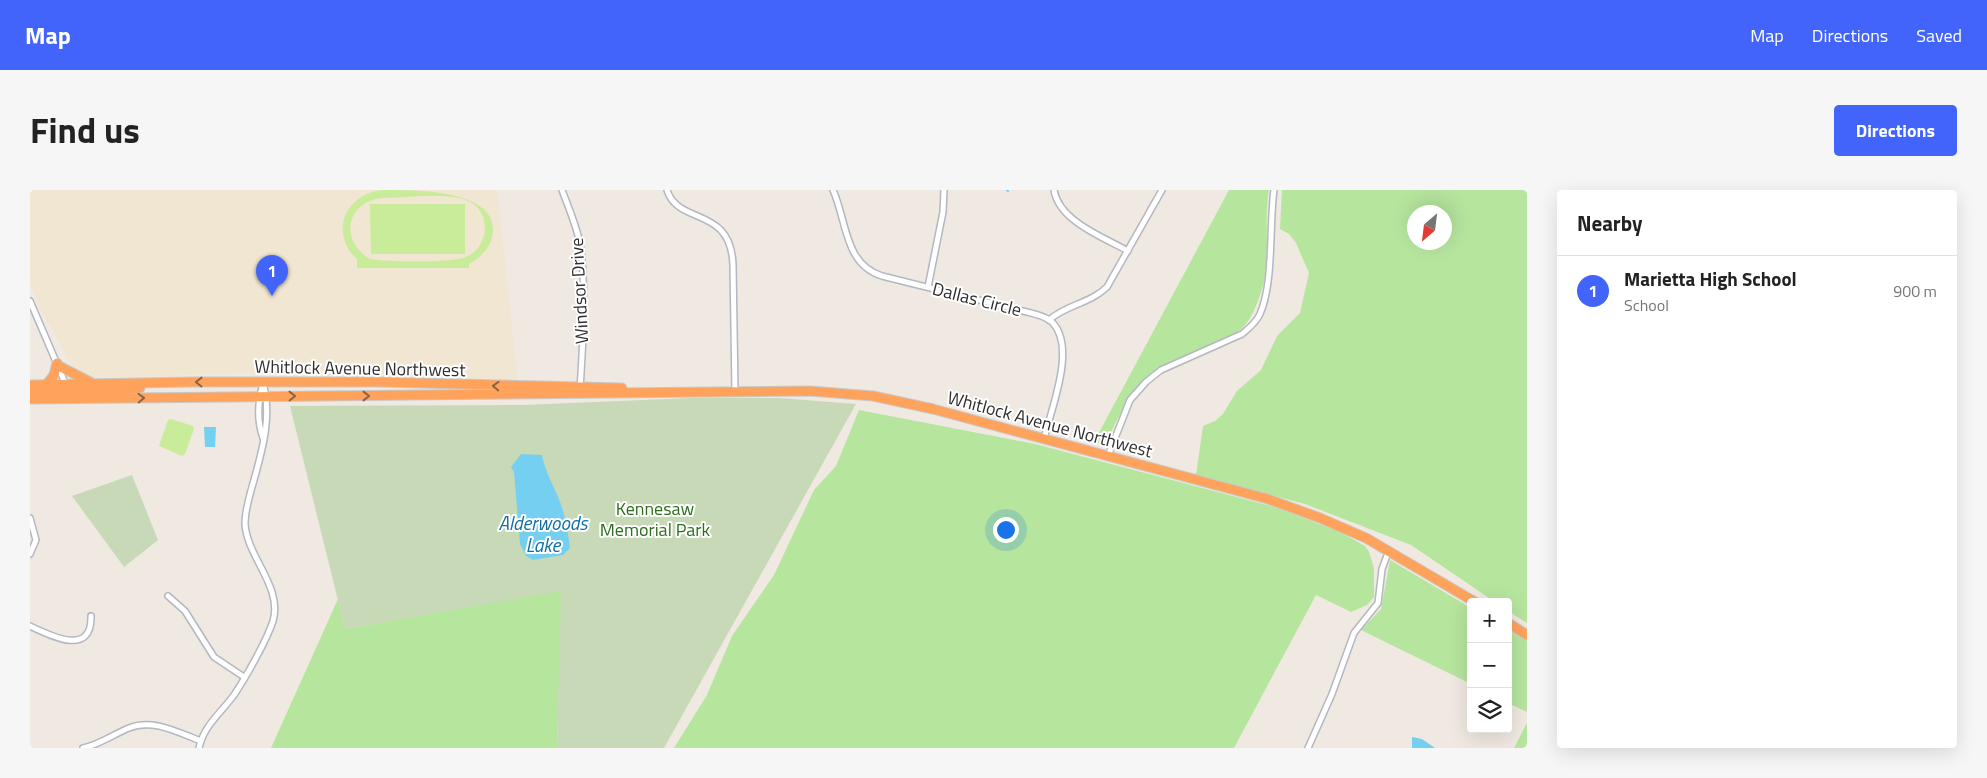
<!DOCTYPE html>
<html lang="en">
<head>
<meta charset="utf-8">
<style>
  :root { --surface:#fff; --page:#f6f6f6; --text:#222; --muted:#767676; --line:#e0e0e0; --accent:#4264fb }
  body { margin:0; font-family:"Titillium Web",sans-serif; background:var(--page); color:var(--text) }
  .controls { position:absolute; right:15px; bottom:15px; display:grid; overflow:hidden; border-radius:5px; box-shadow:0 5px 20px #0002 }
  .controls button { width:45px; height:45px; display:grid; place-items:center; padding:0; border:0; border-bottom:1px solid var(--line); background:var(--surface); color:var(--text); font:25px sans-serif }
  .compass { position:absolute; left:1377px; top:15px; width:45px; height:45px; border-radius:50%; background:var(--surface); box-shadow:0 5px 20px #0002; rotate:208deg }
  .you { position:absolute; left:975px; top:339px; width:18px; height:18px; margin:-12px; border:4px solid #fff; border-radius:50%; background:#1a73e8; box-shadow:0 0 0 8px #1a73e833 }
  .badge { display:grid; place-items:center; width:32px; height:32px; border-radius:50%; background:var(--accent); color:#fff; font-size:16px; font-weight:700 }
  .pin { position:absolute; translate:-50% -41px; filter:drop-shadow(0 1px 2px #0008) }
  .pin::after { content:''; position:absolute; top:26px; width:18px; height:15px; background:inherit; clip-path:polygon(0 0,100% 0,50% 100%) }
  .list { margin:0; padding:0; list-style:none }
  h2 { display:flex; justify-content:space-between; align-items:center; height:65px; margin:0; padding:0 20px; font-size:21px }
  h2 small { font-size:16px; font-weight:400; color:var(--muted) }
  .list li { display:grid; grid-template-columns:32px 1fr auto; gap:15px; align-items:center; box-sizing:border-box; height:70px; padding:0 20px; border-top:1px solid var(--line) }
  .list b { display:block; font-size:19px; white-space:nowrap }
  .list p { margin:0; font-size:16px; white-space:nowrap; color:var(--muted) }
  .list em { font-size:16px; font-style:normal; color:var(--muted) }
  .icon { flex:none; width:28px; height:28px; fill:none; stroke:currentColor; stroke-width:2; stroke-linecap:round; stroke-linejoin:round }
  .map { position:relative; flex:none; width:1497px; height:558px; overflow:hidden; border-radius:5px }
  header { display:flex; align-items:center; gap:30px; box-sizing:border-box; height:70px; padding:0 25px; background:var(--accent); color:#fff }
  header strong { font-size:24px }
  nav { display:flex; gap:28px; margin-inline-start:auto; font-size:18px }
  .intro { display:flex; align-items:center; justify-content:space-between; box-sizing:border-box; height:120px; padding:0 30px }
  h1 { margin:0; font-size:35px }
  .button { padding:12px 22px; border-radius:5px; background:var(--accent); color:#fff; font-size:18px; font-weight:700 }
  main { display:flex; gap:30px; padding:0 30px }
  aside { flex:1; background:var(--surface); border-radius:5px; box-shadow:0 5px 20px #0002 }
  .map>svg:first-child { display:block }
</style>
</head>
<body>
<header>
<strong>Map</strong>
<nav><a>Map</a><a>Directions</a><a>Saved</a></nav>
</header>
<div class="intro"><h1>Find us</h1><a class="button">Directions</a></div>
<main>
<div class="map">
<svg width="1497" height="558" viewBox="0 0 1497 558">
  <rect width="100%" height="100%" fill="#efe9e1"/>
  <polygon fill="#f0e6d1" points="0,0 467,0 488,192 216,183 60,188 53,185 43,177 11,120 0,92"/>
  <g fill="#b6e59e" fill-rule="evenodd">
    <path d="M 1199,0 L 1239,0 C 1233,33 1242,69 1231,102 C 1227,114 1221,131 1211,139 C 1189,159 1154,162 1129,178 C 1100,196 1090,226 1075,254 L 1064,252 Z"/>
    <path d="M 1252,0 L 1497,0 L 1497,433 L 1478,421 L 1478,412 L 1465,412 L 1381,355 L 1275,314 L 1166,285 L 1173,236 L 1185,231 L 1193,224 L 1207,201 L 1231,180 L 1247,146 L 1270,123 L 1279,83 L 1266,53 L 1259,44 L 1250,39 ZM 1384,22 L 1414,22 L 1414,52 L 1384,52 Z"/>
    <polygon points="829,220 1005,254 1245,317 1310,342 1335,356 1339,362 1344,378 1344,407 1337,415 1321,422 1286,405 1204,558 644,558 677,505 702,446 744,385 784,300 806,276"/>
    <polygon points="1360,370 1441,418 1441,494 1331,440 1351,419"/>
    <polygon points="532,400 527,558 241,558 308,409 315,439"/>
    <polygon points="1478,440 1497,451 1497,522 1478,513"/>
    <polygon points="1497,533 1497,558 1484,558"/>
  </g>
  <g fill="#c8d9b8">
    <polygon points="660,208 749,208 826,214 634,558 527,558 531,401 315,439 260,216 493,215"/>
    <polygon points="102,285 128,350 94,377 42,306"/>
  </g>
  <g fill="#c9ec9a" fill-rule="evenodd">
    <path d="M 354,0 C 388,0 465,0 463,41 C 462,56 452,67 439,74 L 439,78 L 327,78 L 327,69 C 298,43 316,2 354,0 ZM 352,8 C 374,8 412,3 433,9 C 461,16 462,56 436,67 C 423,73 355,72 340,69 C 309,51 316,12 352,8 Z"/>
    <polygon points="340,14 435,14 435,64 341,64"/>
    <polygon points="141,229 163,236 164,239 155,264 152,266 129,256 138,230"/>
  </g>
  <g fill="#75cff0">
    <polygon points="174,237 186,237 185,257 175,257"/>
    <path d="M 491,264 L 512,265 C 515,282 524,296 530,312 C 536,327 538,343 540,358 L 533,365 L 503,370 L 496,366 L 490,354 L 484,282 L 481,277 Z"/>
    <polygon points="1382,547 1392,549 1405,558 1382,558"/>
  </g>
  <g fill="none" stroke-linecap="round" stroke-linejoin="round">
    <polyline stroke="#75cff0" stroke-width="2" points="977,0 978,1"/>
    <g stroke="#b4b7c1" stroke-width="8">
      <g id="street">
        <path d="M 532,0 C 539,19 548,39 551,59 C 556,105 553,153 550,199"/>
        <path d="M 637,0 C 648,36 701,15 703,75 L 705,201"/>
        <path d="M 803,0 C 817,31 814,74 852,86 L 1001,123 C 1008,125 1017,127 1022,132 C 1047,157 1021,219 1014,249"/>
        <path d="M 1024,0 C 1029,31 1073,47 1098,61"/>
        <polyline points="898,97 913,22 914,0"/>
        <polyline points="0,111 36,195"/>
        <path d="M 1019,130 C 1036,115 1061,113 1077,97 L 1132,0"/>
        <path d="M 233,248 C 227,231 228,211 233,194"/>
        <path d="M 1078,266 L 1100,210 L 1116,192 L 1131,180 L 1212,144 C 1219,138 1226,133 1230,124 C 1244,92 1239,36 1244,0"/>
        <polyline points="0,328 6,350 0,364"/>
        <polyline points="138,406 155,421 184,467 214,487"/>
        <path d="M 0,436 C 21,446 62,467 61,426"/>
        <path d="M 53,558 C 69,555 84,544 99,538 C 123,528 149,543 171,551"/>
        <path d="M 169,558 C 174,535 191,523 204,505 C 216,487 237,450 243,431 C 253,397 217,367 215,334 C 215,319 220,304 224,290 C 233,258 242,225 233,193"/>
        <polyline points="1278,558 1302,504 1324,443 1348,413 1352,379 1359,360"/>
      </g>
    </g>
    <g stroke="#c9c9c9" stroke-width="11">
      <g id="highway">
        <polyline points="29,176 60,192"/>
        <polyline points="17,194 24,185 27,173"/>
        <polyline points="0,195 163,192 349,192 592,198"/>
        <polyline points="0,202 84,201 110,198"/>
        <polyline points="0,209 780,201 843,206 903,219 1238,309 1290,328 1336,348 1445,412"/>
        <polyline points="1478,433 1497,445"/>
      </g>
    </g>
    <use href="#street" stroke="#fff" stroke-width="5"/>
    <use href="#highway" stroke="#ffa35c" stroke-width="9"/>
  </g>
  <defs><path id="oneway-chevron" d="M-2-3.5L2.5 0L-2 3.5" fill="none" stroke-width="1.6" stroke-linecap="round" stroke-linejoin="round" transform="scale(1.25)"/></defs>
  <g stroke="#8c6343">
    <use href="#oneway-chevron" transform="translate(169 192) rotate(-179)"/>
    <use href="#oneway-chevron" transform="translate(466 196) rotate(-178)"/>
    <use href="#oneway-chevron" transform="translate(262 206) rotate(-1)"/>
    <use href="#oneway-chevron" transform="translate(336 206)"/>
    <use href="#oneway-chevron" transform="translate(111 208) rotate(-2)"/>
  </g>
  <g text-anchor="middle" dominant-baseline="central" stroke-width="4" stroke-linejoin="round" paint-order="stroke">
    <g font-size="18" fill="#2e2e2e" stroke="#fff">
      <text transform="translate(549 101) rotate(-93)">Windsor Drive</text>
      <text transform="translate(947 109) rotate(14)">Dallas Circle</text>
      <text transform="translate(330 178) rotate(1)">Whitlock Avenue Northwest</text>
      <text transform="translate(1020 234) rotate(15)">Whitlock Avenue Northwest</text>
    </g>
    <g font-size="18" fill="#2c6e1b" stroke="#fff">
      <text x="625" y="318">Kennesaw<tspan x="625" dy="21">Memorial Park</tspan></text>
    </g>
    <g font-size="19" font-style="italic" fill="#0d6fa3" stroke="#fff">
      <text x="513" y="332">Alderwoods<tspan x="513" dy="22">Lake</tspan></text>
    </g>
  </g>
</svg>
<div class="controls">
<button>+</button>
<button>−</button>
<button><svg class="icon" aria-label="layers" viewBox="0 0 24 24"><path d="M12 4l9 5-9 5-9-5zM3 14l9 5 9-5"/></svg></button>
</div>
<svg class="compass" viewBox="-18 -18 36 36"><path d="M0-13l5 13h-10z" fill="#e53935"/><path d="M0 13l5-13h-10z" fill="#767676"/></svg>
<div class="you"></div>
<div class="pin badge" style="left:242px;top:106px">1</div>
</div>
<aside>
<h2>Nearby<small></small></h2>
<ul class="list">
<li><span class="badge">1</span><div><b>Marietta High School</b><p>School</p></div><em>900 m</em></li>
</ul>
</aside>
</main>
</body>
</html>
